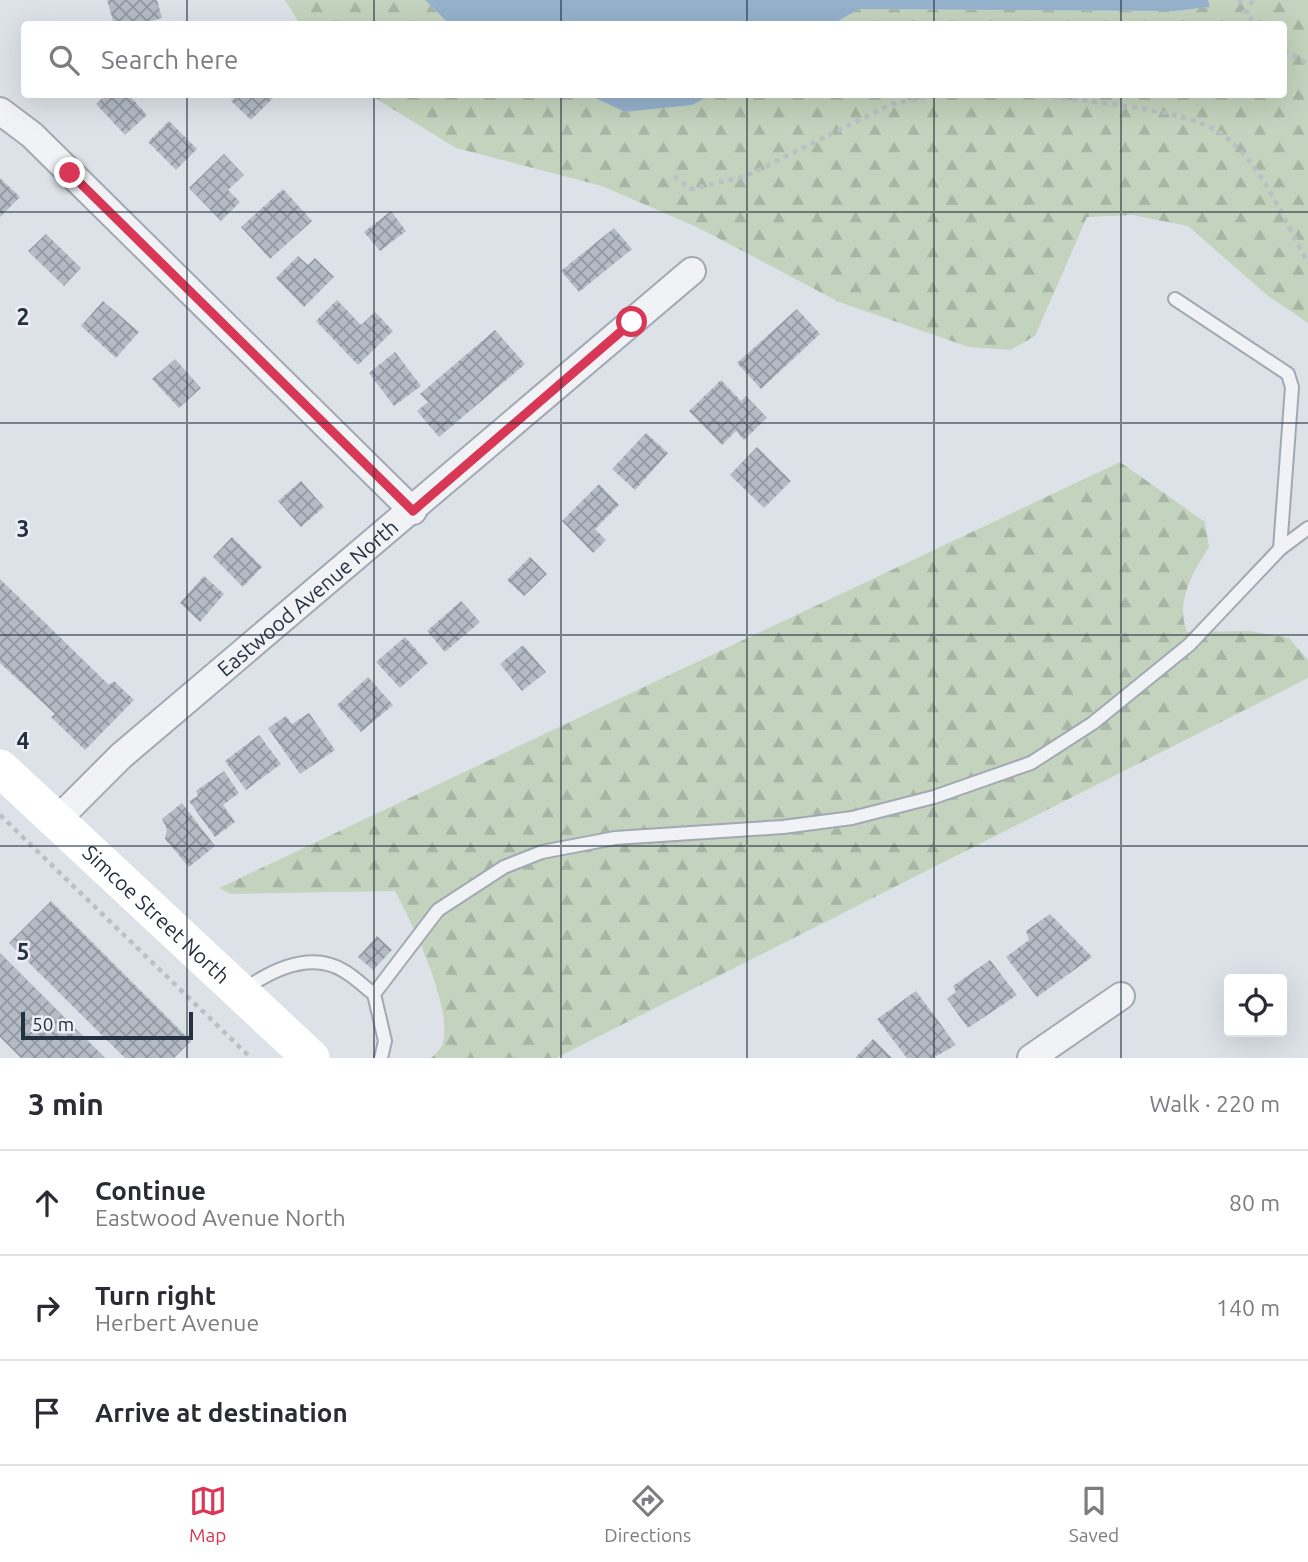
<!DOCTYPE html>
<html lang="en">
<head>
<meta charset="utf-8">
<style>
  :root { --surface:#fff; --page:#f7f7f7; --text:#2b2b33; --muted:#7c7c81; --line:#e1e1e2; --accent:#d83755 }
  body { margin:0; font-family:Ubuntu,sans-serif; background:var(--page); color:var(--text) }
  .controls { position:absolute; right:21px; bottom:21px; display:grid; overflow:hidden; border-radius:7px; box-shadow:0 7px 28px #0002 }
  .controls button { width:63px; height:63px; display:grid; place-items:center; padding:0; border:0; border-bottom:2px solid var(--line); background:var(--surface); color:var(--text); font:35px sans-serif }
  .scale { position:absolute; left:21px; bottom:18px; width:172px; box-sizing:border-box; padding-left:7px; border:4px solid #253040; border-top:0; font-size:19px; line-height:24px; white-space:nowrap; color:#253040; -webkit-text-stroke:5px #ecf0f6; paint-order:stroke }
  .stop { position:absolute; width:21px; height:21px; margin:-16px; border:5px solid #d83755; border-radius:50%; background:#fff }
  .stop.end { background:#d83755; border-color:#fff; box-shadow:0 2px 7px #0008 }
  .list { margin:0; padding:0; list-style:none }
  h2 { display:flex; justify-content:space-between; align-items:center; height:91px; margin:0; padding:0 28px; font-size:30px }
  h2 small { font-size:23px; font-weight:400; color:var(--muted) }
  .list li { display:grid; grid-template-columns:46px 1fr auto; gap:21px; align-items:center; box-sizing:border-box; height:105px; padding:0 28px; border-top:2px solid var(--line) }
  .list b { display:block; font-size:26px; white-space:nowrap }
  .list p { margin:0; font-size:23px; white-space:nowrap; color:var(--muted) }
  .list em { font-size:23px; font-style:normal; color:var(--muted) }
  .icon { flex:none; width:38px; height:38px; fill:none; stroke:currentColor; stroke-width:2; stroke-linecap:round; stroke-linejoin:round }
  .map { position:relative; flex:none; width:1308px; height:1058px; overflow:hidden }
  .search { position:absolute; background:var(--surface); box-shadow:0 7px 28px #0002; left:21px; right:21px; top:21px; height:77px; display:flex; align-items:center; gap:18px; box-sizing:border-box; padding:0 24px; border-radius:7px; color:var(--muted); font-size:26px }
  .sheet { height:406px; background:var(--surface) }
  nav { display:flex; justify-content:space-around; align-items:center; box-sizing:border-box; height:98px; border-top:2px solid var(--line); background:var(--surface); font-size:19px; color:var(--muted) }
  nav a { display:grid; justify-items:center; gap:4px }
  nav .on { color:var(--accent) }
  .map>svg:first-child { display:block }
</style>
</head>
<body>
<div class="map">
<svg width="1308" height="1058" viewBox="0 0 1308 1058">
  <defs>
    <pattern id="forest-firs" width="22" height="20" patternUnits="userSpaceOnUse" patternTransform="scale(1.75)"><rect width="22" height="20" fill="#c3d3bd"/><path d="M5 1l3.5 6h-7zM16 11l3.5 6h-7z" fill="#a7b5a4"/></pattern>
    <pattern id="building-cross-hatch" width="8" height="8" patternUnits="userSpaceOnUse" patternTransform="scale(1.75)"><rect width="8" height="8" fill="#b4bbc5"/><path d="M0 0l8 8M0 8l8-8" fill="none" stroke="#9298a1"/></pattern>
  </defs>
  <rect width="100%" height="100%" fill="#dde2e8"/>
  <g fill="url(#forest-firs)">
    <polygon points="285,0 425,0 449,24 300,24"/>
    <polygon points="1208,0 1308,0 1308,323 1267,295 1188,226 1132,215 1087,217 1035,336 1010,350 969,347 839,302 699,228 602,186 456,148 370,95 589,95 625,112 692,105 711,94 1284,94 1284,24 833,24 859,9 1174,11 1210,7"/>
    <path d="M 1120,462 L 1205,522 L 1209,547 C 1193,572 1175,602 1187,632 L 1250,631 L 1289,638 L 1308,660 L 1308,678 L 556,1058 L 431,1058 C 434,1055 440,1050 442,1046 C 455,1011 412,923 395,891 L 231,894 L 219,888 Z"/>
  </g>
  <g fill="#95b1cb">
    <polygon points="425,0 1208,0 1210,7 1174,11 859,9 833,24 449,24"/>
    <polygon points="589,95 711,95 692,105 625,112"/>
  </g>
  <g fill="url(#building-cross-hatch)">
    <polygon points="107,0 157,0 162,18 140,24 114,24"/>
    <polygon points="106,94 128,94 147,115 125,135 96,104"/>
    <polygon points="238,94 277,94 251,120 231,101"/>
    <polygon points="169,121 197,149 176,170 148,142"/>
    <polygon points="224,154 244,175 228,190 240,202 221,221 189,188"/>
    <polygon points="0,178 20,197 0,217"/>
    <polygon points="283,189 312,221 270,259 241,227"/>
    <polygon points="391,211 406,231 380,251 364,232"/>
    <polygon points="614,228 632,249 579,292 561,271"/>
    <polygon points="46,234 81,268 64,286 28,251"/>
    <polygon points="298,256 308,265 315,258 334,277 304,307 276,278"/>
    <polygon points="337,300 361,325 375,312 393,331 358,365 316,321"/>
    <polygon points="103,301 139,332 116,358 81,326"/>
    <polygon points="797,309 820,334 761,389 737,363"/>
    <polygon points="495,330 525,364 439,437 417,411 428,402 420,394"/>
    <polygon points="395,352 421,386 394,406 369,373"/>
    <polygon points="175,359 201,388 179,408 152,379"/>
    <polygon points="721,380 741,401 746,396 767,418 744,440 736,431 722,445 689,411"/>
    <polygon points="646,433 668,453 635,490 612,469"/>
    <polygon points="757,447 791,481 764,508 730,475"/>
    <polygon points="301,481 324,507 301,527 278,501"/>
    <polygon points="599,484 619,505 595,529 606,540 593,553 562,521"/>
    <polygon points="232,537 262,567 243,587 213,557"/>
    <polygon points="530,557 547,574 524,596 507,580"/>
    <polygon points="204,576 224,594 200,622 180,603"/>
    <polygon points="0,579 109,685 114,681 134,700 85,750 51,717 55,714 0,663"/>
    <polygon points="461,601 480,622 445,652 427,631"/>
    <polygon points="405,637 428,663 400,688 376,662"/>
    <polygon points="523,645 546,672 522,691 500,664"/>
    <polygon points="368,677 393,705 361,732 337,705"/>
    <polygon points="309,713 335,750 300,774 268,728 286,716 292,724"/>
    <polygon points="259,735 281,764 246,790 225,761"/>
    <polygon points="224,771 239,793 223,805 235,822 215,837 189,801 198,796 196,791"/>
    <polygon points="182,803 215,846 189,867 165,839 167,829 162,819"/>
    <polygon points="51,901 191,1041 174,1058 125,1058 9,943"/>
    <polygon points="1050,914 1092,957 1037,997 1006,957 1029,940 1026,931"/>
    <polygon points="377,936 392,950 373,970 358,957"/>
    <polygon points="0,953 105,1058 21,1058 0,1037"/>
    <polygon points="990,960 1017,995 968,1028 947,999 956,992 953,986"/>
    <polygon points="916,991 956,1045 933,1058 907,1058 877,1019"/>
    <polygon points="873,1039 892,1058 855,1058"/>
  </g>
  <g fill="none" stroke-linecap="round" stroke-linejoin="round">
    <g stroke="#a2a9b2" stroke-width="16">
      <g id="service">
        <polyline points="1175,299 1288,374 1292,387 1280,549 1308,528"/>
        <path d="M 242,991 C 270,971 310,950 344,971 C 355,977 364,987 374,994"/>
        <polyline points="381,1058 385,1041 374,994 438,910 504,867 542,852 615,838 783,827 852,818 934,797 1031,763 1093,723 1189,645 1280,549"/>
      </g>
    </g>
    <g stroke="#a2a9b2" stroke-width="30">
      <g id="minor">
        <polyline points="0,111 32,135 413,511"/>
        <path id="s1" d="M 55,822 L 121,756 L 692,271"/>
        <polyline points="1031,1058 1121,996"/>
      </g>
    </g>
    <g stroke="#bbc0c7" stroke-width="4.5" stroke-dasharray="5 5" stroke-linecap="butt">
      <polyline points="1239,0 1246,14 1257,24"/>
      <polyline points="1246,14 1253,0"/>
      <polyline points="1284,50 1308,64"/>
      <path d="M 1033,94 C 1079,101 1181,108 1217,131 C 1258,155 1285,222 1308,263"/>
      <polyline points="674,176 691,189 746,176 892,104 944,94"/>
      <polyline points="0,815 251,1058"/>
    </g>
    <use href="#service" stroke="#f0f2f6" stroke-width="12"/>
    <use href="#minor" stroke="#f0f2f6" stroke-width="26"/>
    <path stroke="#fff" stroke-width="37" id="s2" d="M 0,768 L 311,1058"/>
  </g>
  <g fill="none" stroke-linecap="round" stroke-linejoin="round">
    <polyline stroke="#d83755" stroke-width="9" points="70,173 413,511 632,322"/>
  </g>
  <path fill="none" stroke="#253040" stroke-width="2" stroke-opacity="0.55" d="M 187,0 L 187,24M 374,0 L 374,24M 561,0 L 561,24M 747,0 L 747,24M 934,0 L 934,24M 1121,0 L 1121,24M 187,94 L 187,1058M 374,94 L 374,1058M 561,94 L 561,1058M 747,94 L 747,1058M 934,94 L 934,1058M 1121,94 L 1121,1058M 0,212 L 1308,212M 0,423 L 1308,423M 0,635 L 1308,635M 0,846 L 1308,846"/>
  <g text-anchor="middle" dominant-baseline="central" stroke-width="5" stroke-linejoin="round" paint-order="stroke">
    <g font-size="21" fill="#253040" stroke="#ecf0f6">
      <text stroke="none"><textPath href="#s1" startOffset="338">Eastwood Avenue North</textPath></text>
      <text stroke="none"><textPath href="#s2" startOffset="214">Simcoe Street North</textPath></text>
    </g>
  </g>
  <g font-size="23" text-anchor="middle" font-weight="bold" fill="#253040" stroke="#ecf0f6" stroke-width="5" stroke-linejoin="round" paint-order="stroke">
    <text x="23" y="325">2</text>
    <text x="23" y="537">3</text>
    <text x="23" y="749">4</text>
    <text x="23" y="960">5</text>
  </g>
</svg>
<div class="controls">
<button><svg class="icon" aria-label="locate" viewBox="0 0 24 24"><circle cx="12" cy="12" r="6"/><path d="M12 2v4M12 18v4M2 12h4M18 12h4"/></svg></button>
</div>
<div class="scale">50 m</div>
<div class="stop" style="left:632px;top:322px"></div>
<div class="stop end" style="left:70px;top:173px"></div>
<div class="search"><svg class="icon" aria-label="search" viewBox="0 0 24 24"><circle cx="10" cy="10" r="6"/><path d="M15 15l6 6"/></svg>Search here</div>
</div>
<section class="sheet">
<h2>3 min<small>Walk · 220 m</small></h2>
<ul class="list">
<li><svg class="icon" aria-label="ahead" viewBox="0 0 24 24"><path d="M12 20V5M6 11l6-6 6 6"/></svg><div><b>Continue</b><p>Eastwood Avenue North</p></div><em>80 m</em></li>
<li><svg class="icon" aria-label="right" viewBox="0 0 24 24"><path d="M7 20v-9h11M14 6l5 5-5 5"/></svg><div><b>Turn right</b><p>Herbert Avenue</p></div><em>140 m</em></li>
<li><svg class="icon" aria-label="arrive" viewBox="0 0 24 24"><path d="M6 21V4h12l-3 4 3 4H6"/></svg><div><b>Arrive at destination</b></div></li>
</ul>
</section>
<nav>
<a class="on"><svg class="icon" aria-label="map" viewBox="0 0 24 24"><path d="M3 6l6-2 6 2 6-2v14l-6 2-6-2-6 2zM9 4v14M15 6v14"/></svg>Map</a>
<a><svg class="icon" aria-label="directions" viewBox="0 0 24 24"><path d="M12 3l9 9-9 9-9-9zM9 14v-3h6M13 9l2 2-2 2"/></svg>Directions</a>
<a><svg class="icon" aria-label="saved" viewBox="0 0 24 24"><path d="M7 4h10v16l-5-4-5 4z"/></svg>Saved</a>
</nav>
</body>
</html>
